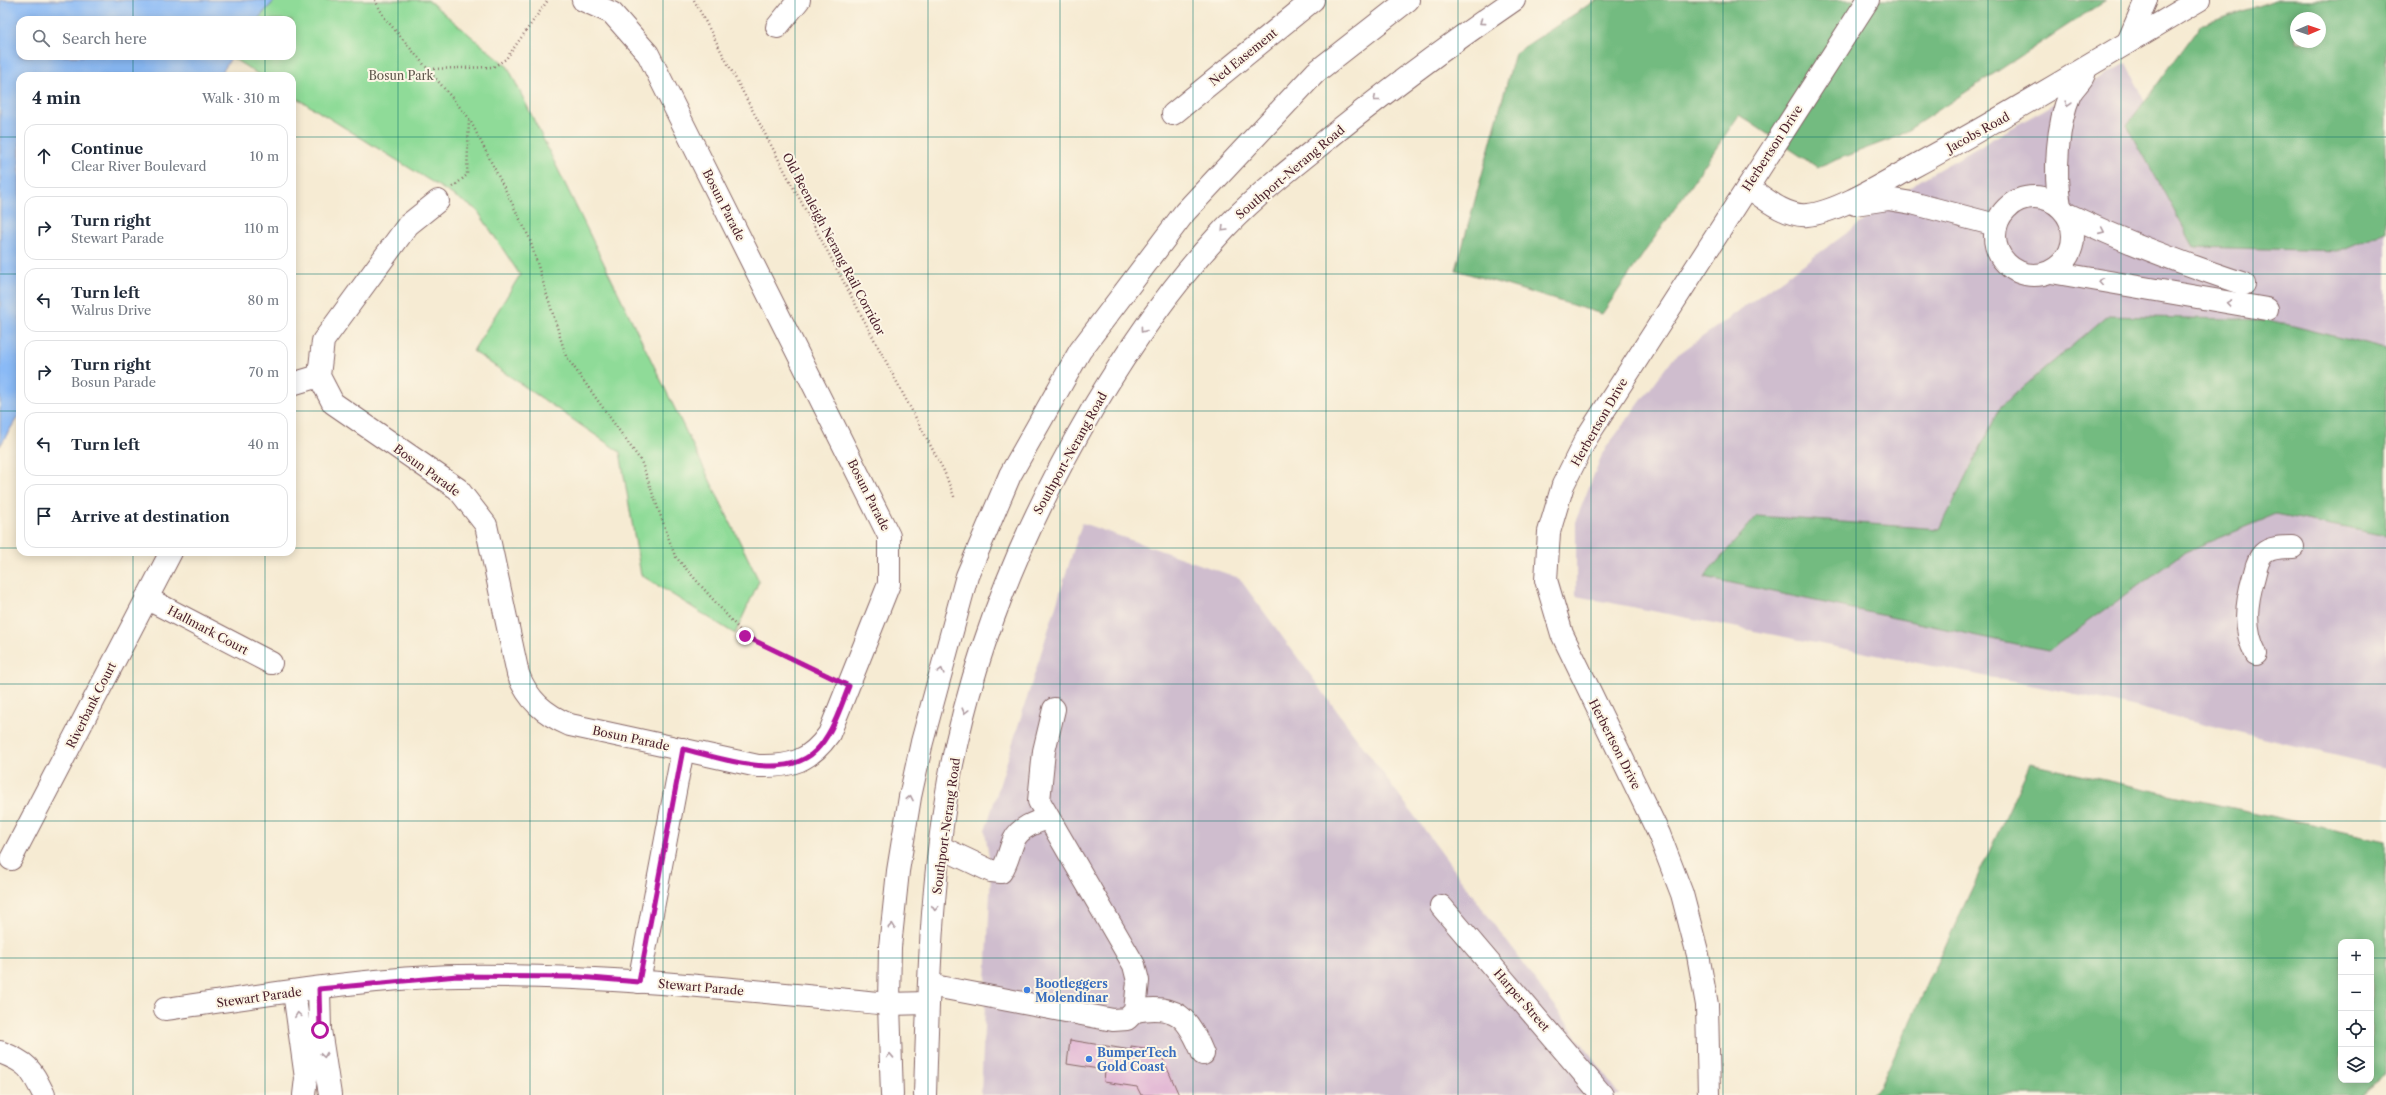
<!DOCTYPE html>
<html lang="en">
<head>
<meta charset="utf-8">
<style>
  :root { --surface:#fff; --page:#f2f2f3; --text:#1f2937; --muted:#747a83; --line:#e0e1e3 }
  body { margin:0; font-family:"Libre Caslon Text",serif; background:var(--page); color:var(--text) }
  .controls { position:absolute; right:12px; bottom:12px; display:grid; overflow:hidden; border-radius:8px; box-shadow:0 2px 10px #0003 }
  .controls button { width:36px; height:36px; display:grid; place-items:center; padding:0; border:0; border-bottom:1px solid var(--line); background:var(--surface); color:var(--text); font:20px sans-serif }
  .compass { position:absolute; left:2290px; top:12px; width:36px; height:36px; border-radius:50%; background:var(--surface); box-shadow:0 2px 10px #0003; rotate:88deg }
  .stop { position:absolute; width:12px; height:12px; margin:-9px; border:3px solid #b5179e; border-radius:50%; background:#fff }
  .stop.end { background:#b5179e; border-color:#fff; box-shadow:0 1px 4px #0008 }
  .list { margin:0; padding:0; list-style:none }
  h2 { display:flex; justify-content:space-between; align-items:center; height:52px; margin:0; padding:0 16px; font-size:17px }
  h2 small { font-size:13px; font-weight:400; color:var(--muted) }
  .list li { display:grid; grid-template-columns:26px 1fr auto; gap:12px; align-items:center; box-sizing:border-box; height:64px; margin:0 8px 8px; padding:0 8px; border:1px solid var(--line); border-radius:12px }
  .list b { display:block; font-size:15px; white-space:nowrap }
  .list p { margin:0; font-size:13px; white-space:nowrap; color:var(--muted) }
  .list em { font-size:13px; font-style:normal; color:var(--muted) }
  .icon { flex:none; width:22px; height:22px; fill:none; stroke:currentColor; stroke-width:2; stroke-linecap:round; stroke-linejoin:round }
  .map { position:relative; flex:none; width:2386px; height:1095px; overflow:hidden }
  .search { position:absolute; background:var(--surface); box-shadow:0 2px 10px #0003; left:16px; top:16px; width:280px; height:44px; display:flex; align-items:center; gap:10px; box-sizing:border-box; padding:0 14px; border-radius:12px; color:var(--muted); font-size:15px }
  .panel { position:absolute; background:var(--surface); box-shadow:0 2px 10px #0003; left:16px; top:72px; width:280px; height:484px; border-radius:12px }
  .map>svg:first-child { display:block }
</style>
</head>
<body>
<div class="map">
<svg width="2386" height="1095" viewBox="0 0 2386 1095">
  <rect width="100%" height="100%" fill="#fcf5e5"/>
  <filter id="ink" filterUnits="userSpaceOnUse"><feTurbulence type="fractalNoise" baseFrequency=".025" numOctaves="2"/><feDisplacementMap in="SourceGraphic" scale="8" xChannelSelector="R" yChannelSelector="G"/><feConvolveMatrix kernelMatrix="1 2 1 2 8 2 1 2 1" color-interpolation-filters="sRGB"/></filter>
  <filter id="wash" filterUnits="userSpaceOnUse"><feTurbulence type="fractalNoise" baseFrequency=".012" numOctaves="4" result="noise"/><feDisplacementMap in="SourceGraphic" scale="16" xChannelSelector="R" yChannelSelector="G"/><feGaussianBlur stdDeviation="0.9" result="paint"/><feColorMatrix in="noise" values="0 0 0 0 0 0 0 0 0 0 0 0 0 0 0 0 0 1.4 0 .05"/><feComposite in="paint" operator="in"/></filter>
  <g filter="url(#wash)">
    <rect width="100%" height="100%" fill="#f6ebd3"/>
    <g fill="#cfbdce">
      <polygon points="2126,63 2210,233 2386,224 2386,768 2106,700 1576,596 1576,520 1603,452 1673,358 1922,179"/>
      <polygon points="1082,523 1239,578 1620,1095 981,1095 991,871 985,831"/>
    </g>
    <polygon fill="#8fdb98" stroke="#6c7d62" points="275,0 428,0 508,67 759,581 735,634 641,575 620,452 473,351 520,275 477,210 292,95 292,76 261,76 231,57 292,56 292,20 257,20"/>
    <g fill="#73bb80" stroke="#5e6d56" fill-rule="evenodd">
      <polygon points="1596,0 2106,0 1899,136 1817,167 1739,115 1602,314 1456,270 1515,53"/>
      <path d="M 2275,0 L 2386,0 L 2386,232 L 2341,251 L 2194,247 L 2127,125 L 2201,25 ZM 2296,18 L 2320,18 L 2320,42 L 2296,42 Z"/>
      <polygon points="2107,316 2269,320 2386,349 2386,536 2276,514 2185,552 2048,651 1704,577 1757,516 1940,529 2001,406"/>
      <path d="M 2030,764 L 2386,841 L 2386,1074 L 2357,1095 L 1869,1095 L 1880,1086 ZM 2341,942 L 2371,942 L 2371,1080 L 2341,1080 Z"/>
    </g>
    <polygon fill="#8abaf6" stroke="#6a6c90" points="0,0 275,0 257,20 20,20 20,56 232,56 220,76 20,76 20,413 0,446"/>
    <g id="blocks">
      <polygon fill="#ddaad1" points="1070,1040 1131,1050 1131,1046 1159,1050 1179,1095 1141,1095 1137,1087 1104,1082 1105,1070 1067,1064"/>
    </g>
  </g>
  <g filter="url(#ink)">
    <use href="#blocks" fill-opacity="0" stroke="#866666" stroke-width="1"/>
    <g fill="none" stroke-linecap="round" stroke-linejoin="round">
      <g stroke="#866666" stroke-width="24">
        <g id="minor">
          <polyline points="777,27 799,0"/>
          <polyline points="2128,42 2146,0"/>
          <polyline points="1173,114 1313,0"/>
          <path d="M 1748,187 C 1764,198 1786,217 1807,215 C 1836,213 1884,183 1911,168 C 2009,115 2103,57 2199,0"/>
          <circle cx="2034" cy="236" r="39"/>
          <path d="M 438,201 L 408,225 L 323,341 L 319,376 L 333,403 L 458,489 L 486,525 L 518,674 C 528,700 544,714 570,725 L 758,766 C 791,767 810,761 829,734 L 889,584 L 889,536 L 648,54 L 612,13 L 583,0"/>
          <polyline points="1855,204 1888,199 1912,203 1996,225"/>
          <path d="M 2060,206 C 2054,174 2057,124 2070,94 C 2074,86 2084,79 2085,71"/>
          <path d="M 2067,214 C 2125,242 2184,264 2244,284"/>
          <polyline points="2051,272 2267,309"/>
          <polyline points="292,384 319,376"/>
          <polyline points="146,598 271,663"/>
          <path d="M 2256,654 C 2243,629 2246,603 2254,576 C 2256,569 2257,560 2263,554 C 2270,547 2283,547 2293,547"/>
          <path d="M 940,847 L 991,871 L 1001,872 C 1008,862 1009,851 1014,840 C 1020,827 1036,822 1048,818"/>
          <polyline points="11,859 171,552"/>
          <polyline points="1441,906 1602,1095"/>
          <polyline points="639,982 683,749"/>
          <polyline points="929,985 1113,1020 1127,1019 1135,1011 1138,981 1134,965 1039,801 1044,751 1054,709"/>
          <polyline points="319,989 320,1030 330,1095"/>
          <polyline points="294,992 306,1078 304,1095"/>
          <path d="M 165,1009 C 262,996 361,978 459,976 C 602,974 746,990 889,1004 L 928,1003"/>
          <path d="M 1135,1011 C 1177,1003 1188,1017 1203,1054"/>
          <path d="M 0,1052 C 29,1063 31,1069 44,1095"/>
          <polyline points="1709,1095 1707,1005 1698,955 1682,894 1659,834 1562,634 1546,580 1549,532 1563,485 1587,437 1868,0"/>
        </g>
      </g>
      <g stroke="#866666" stroke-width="24">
        <g id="major">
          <polyline points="892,1095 889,1004 890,947 898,871 910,797 922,742 967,576 1010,475 1080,351 1185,212 1316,72 1408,0"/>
          <path d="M 925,1095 C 928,991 931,883 949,780 C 973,648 1025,524 1093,408 C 1129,348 1168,290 1216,238 C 1247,203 1283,175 1319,146 C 1382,94 1447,46 1514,0"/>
        </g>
      </g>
      <g stroke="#866666" stroke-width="2.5" stroke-dasharray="1 3" stroke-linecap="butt">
        <polyline points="375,0 384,17 469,118 529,237 566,356 641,461 675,556 745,636 831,677"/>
        <polyline points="694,0 944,471 955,499"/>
        <polyline points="430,69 493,67 506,59 548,0"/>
        <polyline points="453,187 467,175 469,118"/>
      </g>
      <use href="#minor" stroke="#fff" stroke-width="22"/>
      <use href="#major" stroke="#fff" stroke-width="22"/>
    </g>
    <defs><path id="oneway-chevron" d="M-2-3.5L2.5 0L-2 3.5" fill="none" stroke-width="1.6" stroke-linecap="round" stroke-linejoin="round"/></defs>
    <g stroke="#ae9aa0">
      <use href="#oneway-chevron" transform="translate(1482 22) rotate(144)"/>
      <use href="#oneway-chevron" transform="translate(1376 99) rotate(141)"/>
      <use href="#oneway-chevron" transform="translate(2068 104) rotate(106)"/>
      <use href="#oneway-chevron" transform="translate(1224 229) rotate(135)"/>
      <use href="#oneway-chevron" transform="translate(2102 231) rotate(24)"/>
      <use href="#oneway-chevron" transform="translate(2101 281) rotate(-170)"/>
      <use href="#oneway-chevron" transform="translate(2229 303) rotate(-171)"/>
      <use href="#oneway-chevron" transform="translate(1143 330) rotate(127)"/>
      <use href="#oneway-chevron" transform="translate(941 671) rotate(-75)"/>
      <use href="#oneway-chevron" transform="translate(965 711) rotate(105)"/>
      <use href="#oneway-chevron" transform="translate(910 798) rotate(-79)"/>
      <use href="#oneway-chevron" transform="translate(935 908) rotate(95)"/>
      <use href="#oneway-chevron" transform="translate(892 926) rotate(-84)"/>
      <use href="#oneway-chevron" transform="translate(298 1015) rotate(-98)"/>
      <use href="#oneway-chevron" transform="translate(324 1055) rotate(81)"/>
      <use href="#oneway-chevron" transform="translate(890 1056) rotate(-92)"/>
    </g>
  </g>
  <g fill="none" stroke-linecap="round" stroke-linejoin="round" filter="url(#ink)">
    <path stroke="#b5179e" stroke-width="5" d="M 320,1030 L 319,989 L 457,976 L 579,977 L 639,982 L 683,749 C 722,758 790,784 820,746 C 834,729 841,706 849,686 L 745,636"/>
  </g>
  <path fill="none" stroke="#0f766e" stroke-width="1" stroke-opacity="0.55" d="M 133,0 L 133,20M 265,0 L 265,20M 398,0 L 398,1095M 530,0 L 530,1095M 663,0 L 663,1095M 795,0 L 795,1095M 928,0 L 928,1095M 1060,0 L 1060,1095M 1193,0 L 1193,1095M 1326,0 L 1326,1095M 1458,0 L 1458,1095M 1591,0 L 1591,1095M 1723,0 L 1723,1095M 1856,0 L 1856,1095M 1988,0 L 1988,1095M 2121,0 L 2121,1095M 2253,0 L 2253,1095M 133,56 L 133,76M 265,56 L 265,76M 0,137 L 20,137M 292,137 L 2386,137M 0,274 L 20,274M 292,274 L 2386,274M 0,411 L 20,411M 292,411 L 2386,411M 0,548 L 20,548M 292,548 L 2386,548M 133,552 L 133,1095M 265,552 L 265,1095M 0,684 L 2386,684M 0,821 L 2386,821M 0,958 L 2341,958M 2371,958 L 2386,958"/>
  <g fill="#3f7fe0" stroke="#fcf5e5" stroke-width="1.5">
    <circle cx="1027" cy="990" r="4"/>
    <circle cx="1089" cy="1059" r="4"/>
  </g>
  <g text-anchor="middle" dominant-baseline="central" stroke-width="4" stroke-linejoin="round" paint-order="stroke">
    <g font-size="12" fill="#4a1f2b" stroke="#fcf5e5">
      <text transform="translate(1243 57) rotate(-39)">Ned Easement</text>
      <text transform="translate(1978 132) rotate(-29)">Jacobs Road</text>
      <text transform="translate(1772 148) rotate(-57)">Herbertson Drive</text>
      <text transform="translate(1290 172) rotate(-40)">Southport-Nerang Road</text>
      <text transform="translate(724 205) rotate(63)">Bosun Parade</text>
      <text transform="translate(834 244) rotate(62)">Old Beenleigh Nerang Rail Corridor</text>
      <text transform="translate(1599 422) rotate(-60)">Herbertson Drive</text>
      <text transform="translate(1070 453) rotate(-61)">Southport-Nerang Road</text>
      <text transform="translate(427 470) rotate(36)">Bosun Parade</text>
      <text transform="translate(869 495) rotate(63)">Bosun Parade</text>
      <text transform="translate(208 630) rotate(28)">Hallmark Court</text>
      <text transform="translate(91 705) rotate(-63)">Riverbank Court</text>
      <text transform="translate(631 738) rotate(12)">Bosun Parade</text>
      <text transform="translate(1615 744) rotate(63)">Herbertson Drive</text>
      <text transform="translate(946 826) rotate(-82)">Southport-Nerang Road</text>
      <text transform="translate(701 987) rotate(5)">Stewart Parade</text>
      <text transform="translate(259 997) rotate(-8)">Stewart Parade</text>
      <text transform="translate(1522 1000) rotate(49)">Harper Street</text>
    </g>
    <g font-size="12" fill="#5f574c" stroke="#fcf5e5">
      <text x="401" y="75">Bosun Park</text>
    </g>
    <g font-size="12" font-weight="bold" fill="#366cbe" stroke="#fcf5e5" text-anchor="start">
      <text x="1035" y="983">Bootleggers<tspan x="1035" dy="14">Molendinar</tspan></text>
      <text x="1097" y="1052">BumperTech<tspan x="1097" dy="14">Gold Coast</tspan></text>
    </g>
  </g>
</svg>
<div class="controls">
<button>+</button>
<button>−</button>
<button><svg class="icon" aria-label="locate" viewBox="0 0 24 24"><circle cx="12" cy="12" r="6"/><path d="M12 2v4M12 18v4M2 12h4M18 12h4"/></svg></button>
<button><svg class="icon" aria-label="layers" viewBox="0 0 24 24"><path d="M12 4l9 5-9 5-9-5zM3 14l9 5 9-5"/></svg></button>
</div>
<svg class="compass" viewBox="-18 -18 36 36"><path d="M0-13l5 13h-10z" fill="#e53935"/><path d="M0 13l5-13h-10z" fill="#747a83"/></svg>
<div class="stop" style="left:320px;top:1030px"></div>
<div class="stop end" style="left:745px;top:636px"></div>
<div class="search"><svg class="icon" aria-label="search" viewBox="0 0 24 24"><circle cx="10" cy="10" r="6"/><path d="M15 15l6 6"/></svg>Search here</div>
<section class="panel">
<h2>4 min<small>Walk · 310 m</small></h2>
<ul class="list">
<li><svg class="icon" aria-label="ahead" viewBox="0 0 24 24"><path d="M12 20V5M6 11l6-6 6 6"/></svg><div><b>Continue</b><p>Clear River Boulevard</p></div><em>10 m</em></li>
<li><svg class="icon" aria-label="right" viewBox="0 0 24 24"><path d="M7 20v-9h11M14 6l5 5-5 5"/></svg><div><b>Turn right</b><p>Stewart Parade</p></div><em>110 m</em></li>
<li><svg class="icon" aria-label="left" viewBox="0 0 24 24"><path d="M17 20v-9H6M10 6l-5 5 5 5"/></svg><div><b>Turn left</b><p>Walrus Drive</p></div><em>80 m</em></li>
<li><svg class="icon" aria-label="right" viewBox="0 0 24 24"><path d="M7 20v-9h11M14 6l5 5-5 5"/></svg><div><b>Turn right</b><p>Bosun Parade</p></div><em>70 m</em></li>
<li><svg class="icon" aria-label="left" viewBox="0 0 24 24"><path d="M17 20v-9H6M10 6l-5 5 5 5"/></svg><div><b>Turn left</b></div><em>40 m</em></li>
<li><svg class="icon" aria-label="arrive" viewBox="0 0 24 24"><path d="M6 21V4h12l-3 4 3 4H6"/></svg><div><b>Arrive at destination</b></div></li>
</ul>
</section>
</div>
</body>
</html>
